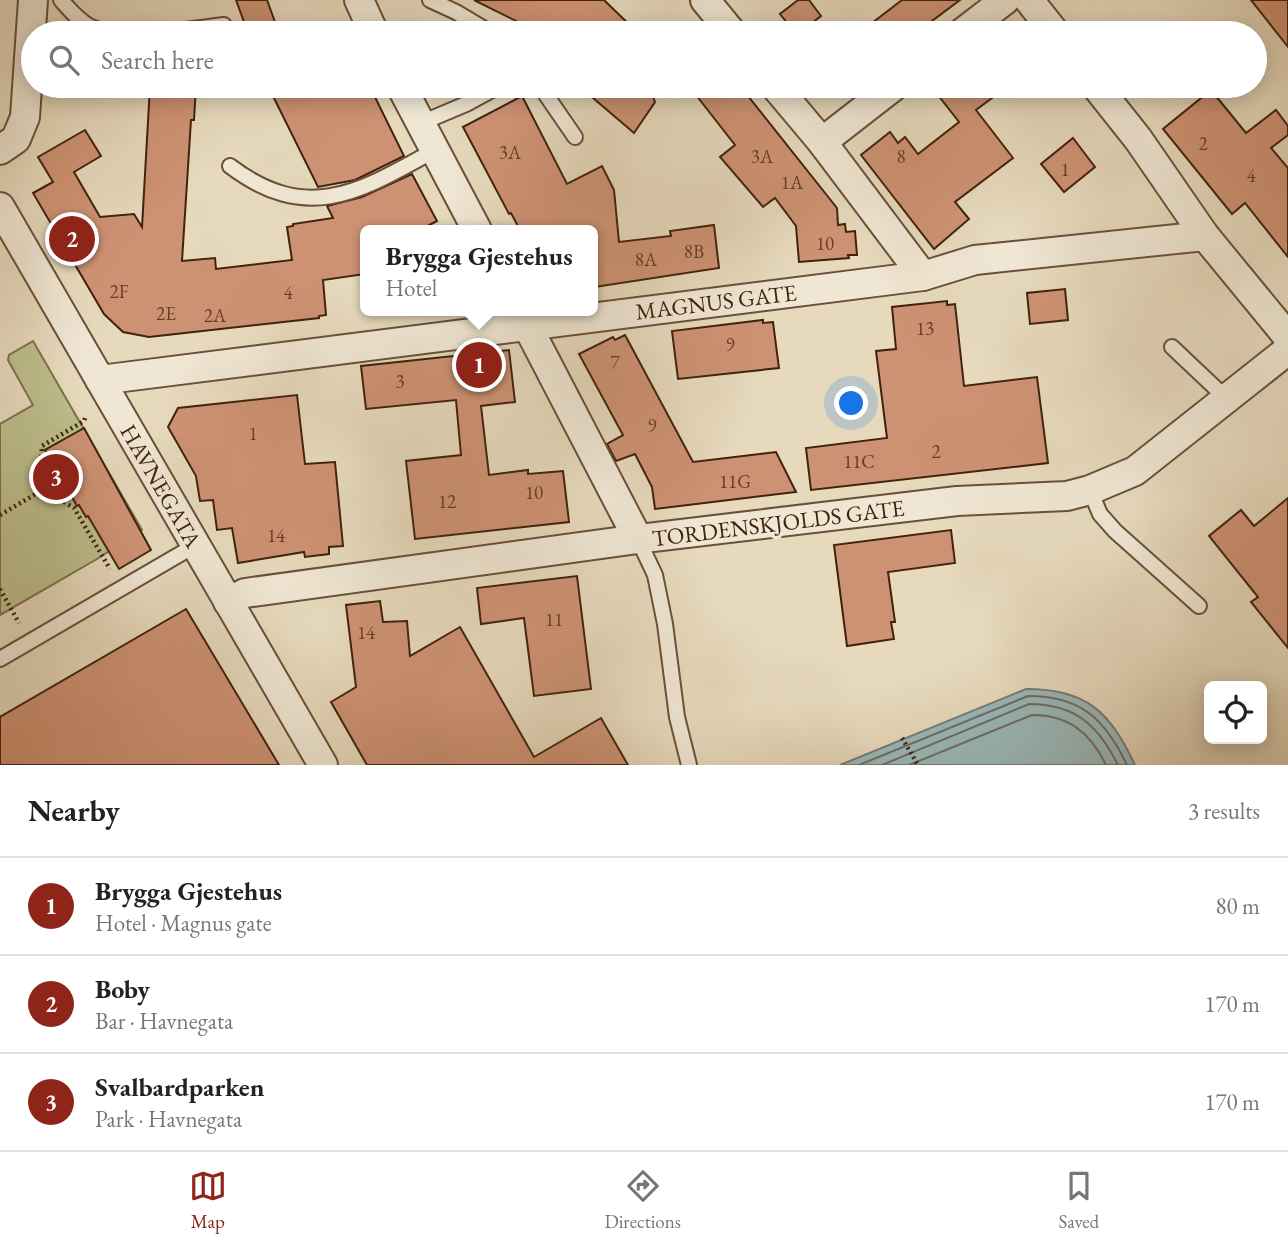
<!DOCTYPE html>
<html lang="en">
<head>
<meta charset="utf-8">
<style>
  :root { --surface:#fff; --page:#f2f2f2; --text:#222; --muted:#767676; --line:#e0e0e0; --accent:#8f2418 }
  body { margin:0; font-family:"EB Garamond",serif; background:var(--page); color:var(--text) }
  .controls { position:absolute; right:21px; bottom:21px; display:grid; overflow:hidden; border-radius:10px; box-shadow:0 4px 18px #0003 }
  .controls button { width:63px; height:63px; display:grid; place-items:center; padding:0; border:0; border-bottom:2px solid var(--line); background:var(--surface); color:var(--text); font:35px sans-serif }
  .you { position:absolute; left:852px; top:404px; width:24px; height:24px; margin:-18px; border:5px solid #fff; border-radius:50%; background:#1a73e8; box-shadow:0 0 0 10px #1a73e833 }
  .badge { display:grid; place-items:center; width:46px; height:46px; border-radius:50%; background:var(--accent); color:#fff; font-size:23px; font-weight:700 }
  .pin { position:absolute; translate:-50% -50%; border:4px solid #fff; box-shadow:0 2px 7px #0006 }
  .popup { position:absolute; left:360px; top:225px; width:238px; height:91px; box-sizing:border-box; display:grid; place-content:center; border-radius:10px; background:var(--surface); filter:drop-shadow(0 2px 5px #0005); font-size:23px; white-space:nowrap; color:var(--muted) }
  .popup b { font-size:26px; color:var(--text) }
  .popup::after { content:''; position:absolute; left:50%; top:100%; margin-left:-14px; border:14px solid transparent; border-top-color:var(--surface) }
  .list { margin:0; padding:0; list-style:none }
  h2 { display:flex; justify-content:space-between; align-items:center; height:91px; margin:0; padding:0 28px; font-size:30px }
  h2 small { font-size:23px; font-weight:400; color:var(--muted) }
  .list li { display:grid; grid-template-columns:46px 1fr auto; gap:21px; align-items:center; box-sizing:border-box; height:98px; padding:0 28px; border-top:2px solid var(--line) }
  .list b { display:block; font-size:26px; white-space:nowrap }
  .list p { margin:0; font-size:23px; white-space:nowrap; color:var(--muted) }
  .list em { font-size:23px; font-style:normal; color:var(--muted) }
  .icon { flex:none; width:38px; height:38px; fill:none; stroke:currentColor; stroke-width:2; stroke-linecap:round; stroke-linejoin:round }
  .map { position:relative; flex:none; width:1288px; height:765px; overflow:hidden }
  .search { position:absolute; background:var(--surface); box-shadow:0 4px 18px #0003; left:21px; right:21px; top:21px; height:77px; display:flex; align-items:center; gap:18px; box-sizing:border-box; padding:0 24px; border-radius:38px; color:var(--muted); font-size:26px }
  .sheet { height:385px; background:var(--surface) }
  nav { display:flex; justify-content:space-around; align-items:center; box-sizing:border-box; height:98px; border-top:2px solid var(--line); background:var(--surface); font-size:19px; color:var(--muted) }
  nav a { display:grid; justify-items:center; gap:4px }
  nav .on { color:var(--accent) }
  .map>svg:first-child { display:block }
</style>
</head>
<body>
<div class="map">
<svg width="1288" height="765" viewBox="0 0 1288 765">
  <rect width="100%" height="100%" fill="#e6d9bc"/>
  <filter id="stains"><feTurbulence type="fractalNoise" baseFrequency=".00286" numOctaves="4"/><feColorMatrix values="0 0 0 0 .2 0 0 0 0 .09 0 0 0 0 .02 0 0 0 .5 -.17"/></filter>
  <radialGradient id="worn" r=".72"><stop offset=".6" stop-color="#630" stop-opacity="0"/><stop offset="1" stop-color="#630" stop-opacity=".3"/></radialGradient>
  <polygon fill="#bcbd8c" stroke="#7e704c" stroke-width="2" points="33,341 142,530 97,559 0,615 0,424 33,405 8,360 9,355"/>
  <path fill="#9ab8ba" stroke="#767c75" stroke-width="2" d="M 1026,689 C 1087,689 1110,712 1135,765 L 840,765 Z"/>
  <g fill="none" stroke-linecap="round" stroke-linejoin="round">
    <g stroke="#6e6d64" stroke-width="2">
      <path d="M 859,765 L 1028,696 C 1081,696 1105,719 1127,765"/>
      <path d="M 882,765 L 1029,704 C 1075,704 1098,725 1118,765"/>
      <path d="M 909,765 L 1032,715 C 1068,715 1090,732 1106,765"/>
    </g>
  </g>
  <g fill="#cd9273" stroke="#41220d" stroke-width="2">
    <polygon points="236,0 267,0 279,33 248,33"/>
    <polygon points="474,0 604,0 638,33 540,33"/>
    <polygon points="798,0 809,0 821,16 799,33 795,33 780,14"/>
    <polygon points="902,0 960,0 916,33 859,33"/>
    <polygon points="1251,0 1288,0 1288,47"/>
    <polygon points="150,86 196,86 194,120 191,120 182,261 215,258 216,269 292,260 287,227 293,226 293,224 333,218 327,206 362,197 412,174 437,221 420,230 365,230 365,274 323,280 326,315 319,316 319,318 149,337 123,332 104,314 33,193 53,182 38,157 85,130 101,156 74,172 100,217 134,214 142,227"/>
    <polygon points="268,86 365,86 370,97 374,95 404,156 355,180 318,187"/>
    <polygon points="579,86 649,86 655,102 634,133"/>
    <polygon points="689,86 740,86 837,208 838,225 845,224 846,232 855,231 857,255 848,255 849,258 799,262 796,226 775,198 763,207 720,157 735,145"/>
    <polygon points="931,86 1008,86 976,110 1013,158 955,202 969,219 934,249 861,155 890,132 898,143 905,137 918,154 959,122"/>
    <polygon points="1211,90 1246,133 1276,110 1288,126 1288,135 1271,148 1288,168 1288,257 1245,203 1232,214 1163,129"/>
    <polygon points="522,96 567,184 602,166 614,190 619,242 671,236 670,231 714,225 719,268 595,287 593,286 593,230 520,230 511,213 509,214 463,127"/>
    <polygon points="1073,138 1095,167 1064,192 1041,164"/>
    <polygon points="1065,289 1068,320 1030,324 1027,293"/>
    <polygon points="947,301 947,305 955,304 964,386 1037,377 1048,463 811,490 806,448 887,438 876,351 896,349 892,307"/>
    <polygon points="763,320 763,323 773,322 779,368 678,379 672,331"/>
    <polygon points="625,335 693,462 776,452 796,492 655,509 652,487 635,454 616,461 607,444 623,435 579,354 613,337 615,340"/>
    <polygon points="509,350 515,402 481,406 489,475 528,470 528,474 563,471 569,522 415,539 406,461 461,455 456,400 366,409 361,366"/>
    <polygon points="297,395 305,464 335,462 343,546 329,547 329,554 305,557 304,552 238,563 232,528 217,530 213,500 200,501 196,476 168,427 178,408"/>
    <polygon points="84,428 151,550 119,569 88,516 86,517 79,505 77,506 45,450"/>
    <polygon points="1288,498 1288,648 1251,602 1258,597 1209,536 1241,510 1254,526"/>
    <polygon points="951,530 955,563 888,572 895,622 891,622 894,639 847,646 834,545"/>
    <polygon points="577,576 591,689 534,696 524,618 481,624 477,588"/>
    <polygon points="380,601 383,622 407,621 410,656 460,627 534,757 601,718 628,765 367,765 331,702 356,687 346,605"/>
    <polygon points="186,609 279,765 0,765 0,717"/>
  </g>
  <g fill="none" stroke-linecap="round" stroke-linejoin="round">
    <g stroke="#6a5039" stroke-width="18">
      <g id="service">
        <path d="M 61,0 C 70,10 77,19 89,26 C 119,41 190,29 224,25"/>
        <polyline points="430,0 456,12 491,33"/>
        <polyline points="540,86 575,137"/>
        <polyline points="421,123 466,104 499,86"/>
        <path d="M 230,166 C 308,225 361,191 435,150"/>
        <polyline points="1172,347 1227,399"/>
        <polyline points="1090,490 1100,514 1115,531 1199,606"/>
        <polyline points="638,539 655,575 665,624 677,717 689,765"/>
        <polyline points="0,659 194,546"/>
      </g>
    </g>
    <g stroke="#6a5039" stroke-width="32">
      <g id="minor">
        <polyline points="359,0 374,33"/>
        <polyline points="705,0 732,33"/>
        <polyline points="1029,0 1055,33"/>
        <polyline points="962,33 1005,0"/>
        <polyline points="401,86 477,230"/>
        <polyline points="775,86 822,142 923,276"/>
        <polyline points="1096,86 1138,139 1205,236 1288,337"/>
        <polyline points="822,142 894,86"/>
        <polyline points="0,150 16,139 25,117 33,0"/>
        <polyline points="0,207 323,765"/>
        <polyline points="520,312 638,539"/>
        <polyline points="100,380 923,276 975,260 1205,236"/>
        <polyline points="228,602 245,593 638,539 957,501 1067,496 1090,490 1135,471 1288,350"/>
      </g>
    </g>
    <g stroke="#41220d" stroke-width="4.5" stroke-dasharray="2 3.5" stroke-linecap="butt">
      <polyline points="49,486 59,499 74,508 110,569"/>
      <polyline points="0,515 49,486 41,467 42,446 84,421 86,415"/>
      <polyline points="0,589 19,623"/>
      <polyline points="902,738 918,765"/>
    </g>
    <use href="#service" stroke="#efe6d3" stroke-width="14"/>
    <use href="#minor" stroke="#efe6d3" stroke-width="28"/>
  </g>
  <g text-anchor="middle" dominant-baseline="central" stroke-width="7" stroke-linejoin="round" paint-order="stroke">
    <g font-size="19" fill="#643e26">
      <text x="1203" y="143">2</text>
      <text x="510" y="152">3A</text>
      <text x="762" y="156">3A</text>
      <text x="901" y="156">8</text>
      <text x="1065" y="169">1</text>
      <text x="1251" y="175">4</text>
      <text x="792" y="182">1A</text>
      <text x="825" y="243">10</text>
      <text x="694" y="251">8B</text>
      <text x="646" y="259">8A</text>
      <text x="119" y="291">2F</text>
      <text x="288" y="292">4</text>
      <text x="166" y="313">2E</text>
      <text x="215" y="315">2A</text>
      <text x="925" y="328">13</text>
      <text x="730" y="344">9</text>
      <text x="615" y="362">7</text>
      <text x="400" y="381">3</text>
      <text x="652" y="425">9</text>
      <text x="253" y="433">1</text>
      <text x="936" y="451">2</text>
      <text x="859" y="461">11C</text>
      <text x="735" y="481">11G</text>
      <text x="534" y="492">10</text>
      <text x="447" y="501">12</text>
      <text x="276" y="535">14</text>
      <text x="554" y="619">11</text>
      <text x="366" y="632">14</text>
    </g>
    <g font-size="23" fill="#41220d" stroke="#efe6d3">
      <text transform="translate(716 302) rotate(-7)">MAGNUS GATE</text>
      <text transform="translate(161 486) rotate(60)">HAVNEGATA</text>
      <text transform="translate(778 523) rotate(-7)">TORDENSKJOLDS GATE</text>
    </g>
  </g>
  <rect width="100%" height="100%" filter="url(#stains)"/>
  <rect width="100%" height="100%" fill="url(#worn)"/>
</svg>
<div class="controls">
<button><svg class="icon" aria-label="locate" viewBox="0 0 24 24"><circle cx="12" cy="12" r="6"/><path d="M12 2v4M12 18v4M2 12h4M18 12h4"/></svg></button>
</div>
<div class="you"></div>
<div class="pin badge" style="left:479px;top:365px">1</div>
<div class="popup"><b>Brygga Gjestehus</b>Hotel</div>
<div class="pin badge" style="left:72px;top:239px">2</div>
<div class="pin badge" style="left:56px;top:477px">3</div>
<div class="search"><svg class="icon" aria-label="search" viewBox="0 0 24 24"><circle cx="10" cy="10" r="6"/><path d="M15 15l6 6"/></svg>Search here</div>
</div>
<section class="sheet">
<h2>Nearby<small>3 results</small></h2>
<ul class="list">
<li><span class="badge">1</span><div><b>Brygga Gjestehus</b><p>Hotel · Magnus gate</p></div><em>80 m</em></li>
<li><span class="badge">2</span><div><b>Boby</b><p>Bar · Havnegata</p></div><em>170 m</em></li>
<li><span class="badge">3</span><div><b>Svalbardparken</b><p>Park · Havnegata</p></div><em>170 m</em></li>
</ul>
</section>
<nav>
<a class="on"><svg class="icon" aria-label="map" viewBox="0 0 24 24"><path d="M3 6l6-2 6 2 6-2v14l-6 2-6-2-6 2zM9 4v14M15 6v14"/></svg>Map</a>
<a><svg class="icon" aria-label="directions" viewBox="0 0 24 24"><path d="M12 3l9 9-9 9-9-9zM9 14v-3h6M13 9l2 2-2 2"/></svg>Directions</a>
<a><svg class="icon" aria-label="saved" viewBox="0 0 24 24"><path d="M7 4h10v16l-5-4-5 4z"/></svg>Saved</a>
</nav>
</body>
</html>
